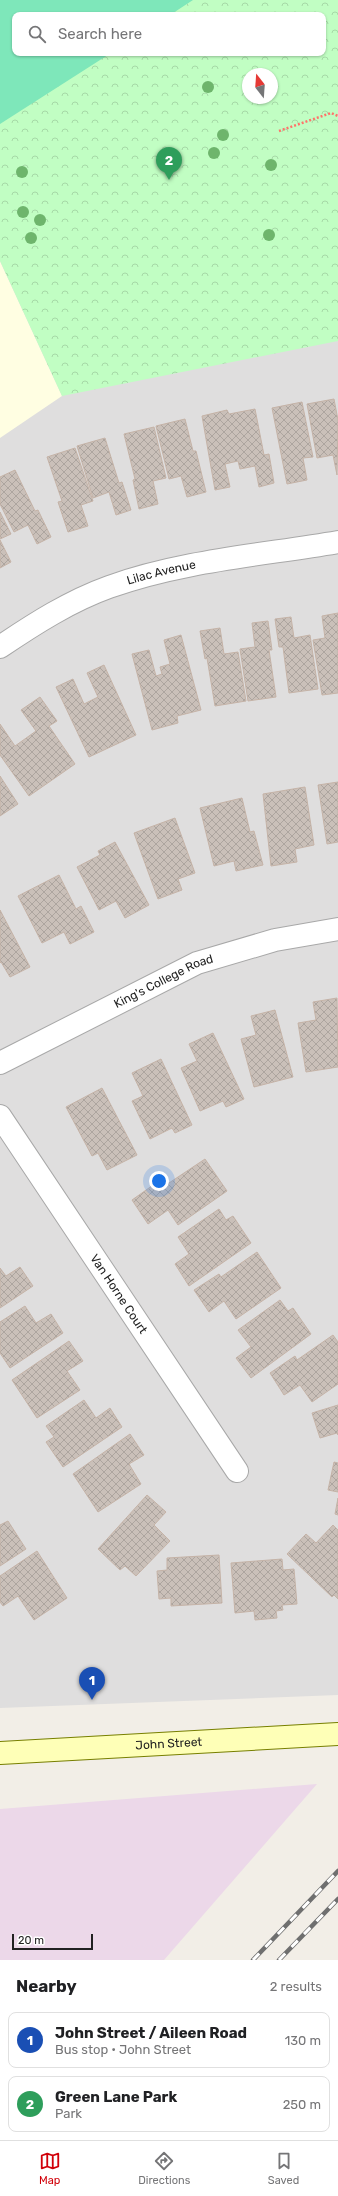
<!DOCTYPE html>
<html lang="en">
<head>
<meta charset="utf-8">
<style>
  :root { --surface:#fff; --page:#f2f2f2; --text:#202124; --muted:#757577; --line:#e0e0e0; --accent:#d10009 }
  body { margin:0; font-family:Rubik,sans-serif; background:var(--page); color:var(--text) }
  .compass { position:absolute; left:242px; top:68px; width:36px; height:36px; border-radius:50%; background:var(--surface); box-shadow:0 1px 3px #0004; rotate:343deg }
  .scale { position:absolute; left:12px; bottom:10px; width:81px; box-sizing:border-box; padding-left:4px; border:2px solid #212121; border-top:0; font-size:11px; line-height:14px; white-space:nowrap; color:#212121; -webkit-text-stroke:3px #fff; paint-order:stroke }
  .you { position:absolute; left:159px; top:1181px; width:14px; height:14px; margin:-10px; border:3px solid #fff; border-radius:50%; background:#1a73e8; box-shadow:0 0 0 6px #1a73e833 }
  .badge { display:grid; place-items:center; width:26px; height:26px; border-radius:50%; background:var(--accent); color:#fff; font-size:13px; font-weight:700 }
  .pin { position:absolute; translate:-50% -33px; filter:drop-shadow(0 1px 2px #0008) }
  .pin::after { content:''; position:absolute; top:21px; width:14px; height:12px; background:inherit; clip-path:polygon(0 0,100% 0,50% 100%) }
  .list { margin:0; padding:0; list-style:none }
  h2 { display:flex; justify-content:space-between; align-items:center; height:52px; margin:0; padding:0 16px; font-size:17px }
  h2 small { font-size:13px; font-weight:400; color:var(--muted) }
  .list li { display:grid; grid-template-columns:26px 1fr auto; gap:12px; align-items:center; box-sizing:border-box; height:56px; margin:0 8px 8px; padding:0 8px; border:1px solid var(--line); border-radius:8px }
  .list b { display:block; font-size:15px; white-space:nowrap }
  .list p { margin:0; font-size:13px; white-space:nowrap; color:var(--muted) }
  .list em { font-size:13px; font-style:normal; color:var(--muted) }
  .icon { flex:none; width:22px; height:22px; fill:none; stroke:currentColor; stroke-width:2; stroke-linecap:round; stroke-linejoin:round }
  .map { position:relative; flex:none; width:338px; height:1960px; overflow:hidden }
  .search { position:absolute; background:var(--surface); box-shadow:0 1px 3px #0004; left:12px; right:12px; top:12px; height:44px; display:flex; align-items:center; gap:10px; box-sizing:border-box; padding:0 14px; border-radius:8px; color:var(--muted); font-size:15px }
  .sheet { height:180px; background:var(--surface) }
  nav { display:flex; justify-content:space-around; align-items:center; box-sizing:border-box; height:56px; border-top:1px solid var(--line); background:var(--surface); font-size:11px; color:var(--muted) }
  nav a { display:grid; justify-items:center; gap:2px }
  nav .on { color:var(--accent) }
  .map>svg:first-child { display:block }
</style>
</head>
<body>
<div class="map">
<svg width="338" height="1960" viewBox="0 0 338 1960">
  <defs>
    <pattern id="park-crowns" width="20" height="18" patternUnits="userSpaceOnUse"><rect width="20" height="18" fill="#c1fec3"/><path d="M2 6a3 3 0 1 1 6 0M12 15a3 3 0 1 1 6 0" fill="none" stroke="#a6d9a7"/></pattern>
    <pattern id="building-cross-hatch" width="8" height="8" patternUnits="userSpaceOnUse"><rect width="8" height="8" fill="#cac0b9"/><path d="M0 0l8 8M0 8l8-8" fill="none" stroke="#ada59f"/></pattern>
  </defs>
  <rect width="100%" height="100%" fill="#f2eee7"/>
  <path fill="#dfdede" fill-rule="evenodd" d="M 0,0 L 338,0 L 338,1695 L 0,1708 ZM 15,15 L 323,15 L 323,53 L 15,53 ZM 248,74 L 272,74 L 272,98 L 248,98 Z"/>
  <polygon fill="#ecd8e9" points="317,1784 164,1960 0,1960 0,1809"/>
  <polygon fill="#fffee2" points="0,261 62,396 0,438"/>
  <path fill="url(#park-crowns)" fill-rule="evenodd" d="M 0,0 L 338,0 L 338,341 L 62,396 L 0,261 ZM 15,15 L 323,15 L 323,53 L 15,53 ZM 248,74 L 272,74 L 272,98 L 248,98 Z"/>
  <polygon fill="#7ee7ba" points="0,0 193,0 170,15 15,15 15,53 111,53 0,124"/>
  <g fill="url(#building-cross-hatch)" stroke="#c5b3a7">
    <polygon points="334,399 338,420 337,475 333,455 317,458 307,404"/>
    <polygon points="302,402 313,457 303,458 307,480 287,484 272,408"/>
    <polygon points="255,409 264,455 269,454 274,483 259,487 255,466 240,469 238,461 225,464 230,487 215,490 202,416 227,410 229,414"/>
    <polygon points="185,419 193,451 196,451 206,492 187,497 181,476 169,479 156,426"/>
    <polygon points="154,427 166,478 153,481 158,504 139,509 133,480 135,479 124,434"/>
    <polygon points="105,438 119,483 122,482 131,510 116,515 109,492 93,498 77,446"/>
    <polygon points="75,448 93,501 81,505 88,526 68,532 58,502 62,501 47,457"/>
    <polygon points="15,470 35,511 38,510 51,537 37,544 28,525 14,532 0,504 0,477"/>
    <polygon points="0,512 11,534 0,539"/>
    <polygon points="0,540 11,562 0,568"/>
    <polygon points="338,613 338,693 322,695 313,640 325,638 322,616"/>
    <polygon points="291,617 294,638 310,635 318,689 289,693 283,647 279,647 275,619"/>
    <polygon points="268,621 272,650 269,650 276,697 248,701 240,649 255,647 252,623"/>
    <polygon points="220,628 224,654 238,652 246,701 215,706 207,658 205,659 200,631"/>
    <polygon points="181,635 201,710 177,716 178,723 152,730 132,654 149,650 156,676 162,674 160,667 170,664 164,640"/>
    <polygon points="104,665 136,735 89,757 56,687 73,679 84,704 98,697 87,673"/>
    <polygon points="40,697 57,721 49,726 75,764 29,796 0,755 0,724 15,746 36,731 21,710"/>
    <polygon points="0,776 18,804 0,816"/>
    <polygon points="338,782 338,842 327,844 318,785"/>
    <polygon points="305,787 314,845 295,849 297,862 271,866 263,794"/>
    <polygon points="242,798 250,832 254,831 263,865 236,871 234,861 214,866 200,808"/>
    <polygon points="175,818 195,873 178,879 182,890 158,899 134,833"/>
    <polygon points="115,842 149,905 125,918 116,901 99,910 77,867 100,855 98,851"/>
    <polygon points="59,875 76,909 81,906 94,932 70,944 64,932 42,943 18,896"/>
    <polygon points="0,910 30,967 10,977 1,962 0,963"/>
    <polygon points="337,998 338,1067 306,1072 298,1023 316,1020 313,1002"/>
    <polygon points="275,1010 293,1077 254,1087 241,1039 256,1035 251,1016"/>
    <polygon points="213,1033 244,1099 226,1107 223,1101 200,1111 181,1068 197,1061 189,1044"/>
    <polygon points="161,1059 192,1125 175,1133 172,1128 150,1139 132,1101 143,1096 132,1073"/>
    <polygon points="102,1088 137,1155 107,1170 98,1153 92,1156 66,1107"/>
    <polygon points="205,1159 227,1191 178,1225 168,1210 148,1224 132,1200 156,1183 160,1189"/>
    <polygon points="219,1209 226,1220 233,1216 251,1243 189,1286 175,1264 189,1254 178,1237"/>
    <polygon points="257,1252 281,1288 236,1319 224,1301 209,1312 194,1290 219,1274 221,1277"/>
    <polygon points="20,1267 33,1286 0,1308 0,1268 6,1276"/>
    <polygon points="280,1300 288,1311 293,1308 311,1334 251,1378 236,1358 251,1347 238,1330"/>
    <polygon points="25,1306 36,1323 51,1314 63,1333 10,1368 0,1353 0,1322"/>
    <polygon points="333,1335 338,1342 338,1384 312,1402 300,1385 284,1395 270,1373 295,1356 297,1360"/>
    <polygon points="69,1341 83,1361 67,1371 80,1390 37,1418 12,1380"/>
    <polygon points="84,1400 96,1418 110,1408 122,1427 63,1467 46,1442 54,1437 46,1426"/>
    <polygon points="338,1405 338,1435 337,1433 320,1438 312,1413"/>
    <polygon points="130,1434 144,1455 129,1464 141,1484 98,1512 73,1474"/>
    <polygon points="334,1462 338,1463 338,1492 328,1490"/>
    <polygon points="147,1495 166,1512 154,1525 170,1541 136,1576 125,1566 120,1570 98,1549"/>
    <polygon points="338,1498 338,1515 335,1514"/>
    <polygon points="8,1521 26,1549 0,1566 0,1525"/>
    <polygon points="333,1525 338,1530 338,1599 334,1595 332,1597 287,1554 306,1534 316,1543"/>
    <polygon points="37,1551 67,1598 34,1620 18,1596 3,1606 0,1602 0,1576"/>
    <polygon points="219,1555 222,1603 171,1606 171,1598 159,1599 157,1571 167,1570 167,1558"/>
    <polygon points="282,1559 283,1570 294,1569 297,1604 282,1605 283,1610 276,1611 277,1618 255,1620 254,1611 235,1613 231,1563"/>
  </g>
  <g fill="none" stroke-linecap="round" stroke-linejoin="round">
    <g stroke="#a8a8a8" stroke-width="24">
      <g id="minor">
        <path id="s1" d="M 0,647 C 34,624 70,601 109,587 C 181,561 262,555 338,542"/>
        <path id="s2" d="M 0,1063 L 197,963 L 275,940 L 338,929"/>
        <path id="s3" d="M 0,1116 L 237,1471"/>
      </g>
    </g>
    <g stroke="#777f00" stroke-width="24">
      <g id="secondary">
        <path id="s4" d="M 0,1753 L 338,1734"/>
      </g>
    </g>
    <polyline stroke="#ff736a" stroke-width="2.5" stroke-dasharray="2 2" stroke-linecap="butt" points="279,131 331,113 338,116"/>
    <use href="#minor" stroke="#fff" stroke-width="22"/>
    <use href="#secondary" stroke="#feffb7" stroke-width="22"/>
    <g stroke="#6f6f6f" stroke-width="4.5">
      <g id="rail">
        <polyline points="253,1960 338,1871"/>
        <polyline points="279,1960 338,1899"/>
      </g>
    </g>
    <use href="#rail" stroke="#fff" stroke-width="3" stroke-dasharray="9" stroke-linecap="butt"/>
  </g>
  <g fill="#6eb56c">
    <circle cx="208" cy="87" r="6"/>
    <circle cx="223" cy="135" r="6"/>
    <circle cx="214" cy="153" r="6"/>
    <circle cx="271" cy="165" r="6"/>
    <circle cx="22" cy="172" r="6"/>
    <circle cx="23" cy="212" r="6"/>
    <circle cx="40" cy="220" r="6"/>
    <circle cx="269" cy="235" r="6"/>
    <circle cx="31" cy="238" r="6"/>
  </g>
  <g text-anchor="middle" dominant-baseline="central" stroke-width="3" stroke-linejoin="round" paint-order="stroke">
    <g font-size="12" fill="#212121" stroke="#fff">
      <text stroke="none"><textPath href="#s1" startOffset="179">Lilac Avenue</textPath></text>
      <text stroke="none"><textPath href="#s2" startOffset="183">King's College Road</textPath></text>
      <text stroke="none"><textPath href="#s3" startOffset="214">Van Horne Court</textPath></text>
      <text stroke="none"><textPath href="#s4" startOffset="169">John Street</textPath></text>
    </g>
  </g>
</svg>
<svg class="compass" viewBox="-18 -18 36 36"><path d="M0-13l5 13h-10z" fill="#e53935"/><path d="M0 13l5-13h-10z" fill="#757577"/></svg>
<div class="scale">20 m</div>
<div class="you"></div>
<div class="pin badge" style="left:92px;top:1700px;background:#1a4fb4">1</div>
<div class="pin badge" style="left:169px;top:180px;background:#2e9e5b">2</div>
<div class="search"><svg class="icon" aria-label="search" viewBox="0 0 24 24"><circle cx="10" cy="10" r="6"/><path d="M15 15l6 6"/></svg>Search here</div>
</div>
<section class="sheet">
<h2>Nearby<small>2 results</small></h2>
<ul class="list">
<li><span class="badge" style="background:#1a4fb4">1</span><div><b>John Street / Aileen Road</b><p>Bus stop · John Street</p></div><em>130 m</em></li>
<li><span class="badge" style="background:#2e9e5b">2</span><div><b>Green Lane Park</b><p>Park</p></div><em>250 m</em></li>
</ul>
</section>
<nav>
<a class="on"><svg class="icon" aria-label="map" viewBox="0 0 24 24"><path d="M3 6l6-2 6 2 6-2v14l-6 2-6-2-6 2zM9 4v14M15 6v14"/></svg>Map</a>
<a><svg class="icon" aria-label="directions" viewBox="0 0 24 24"><path d="M12 3l9 9-9 9-9-9zM9 14v-3h6M13 9l2 2-2 2"/></svg>Directions</a>
<a><svg class="icon" aria-label="saved" viewBox="0 0 24 24"><path d="M7 4h10v16l-5-4-5 4z"/></svg>Saved</a>
</nav>
</body>
</html>
